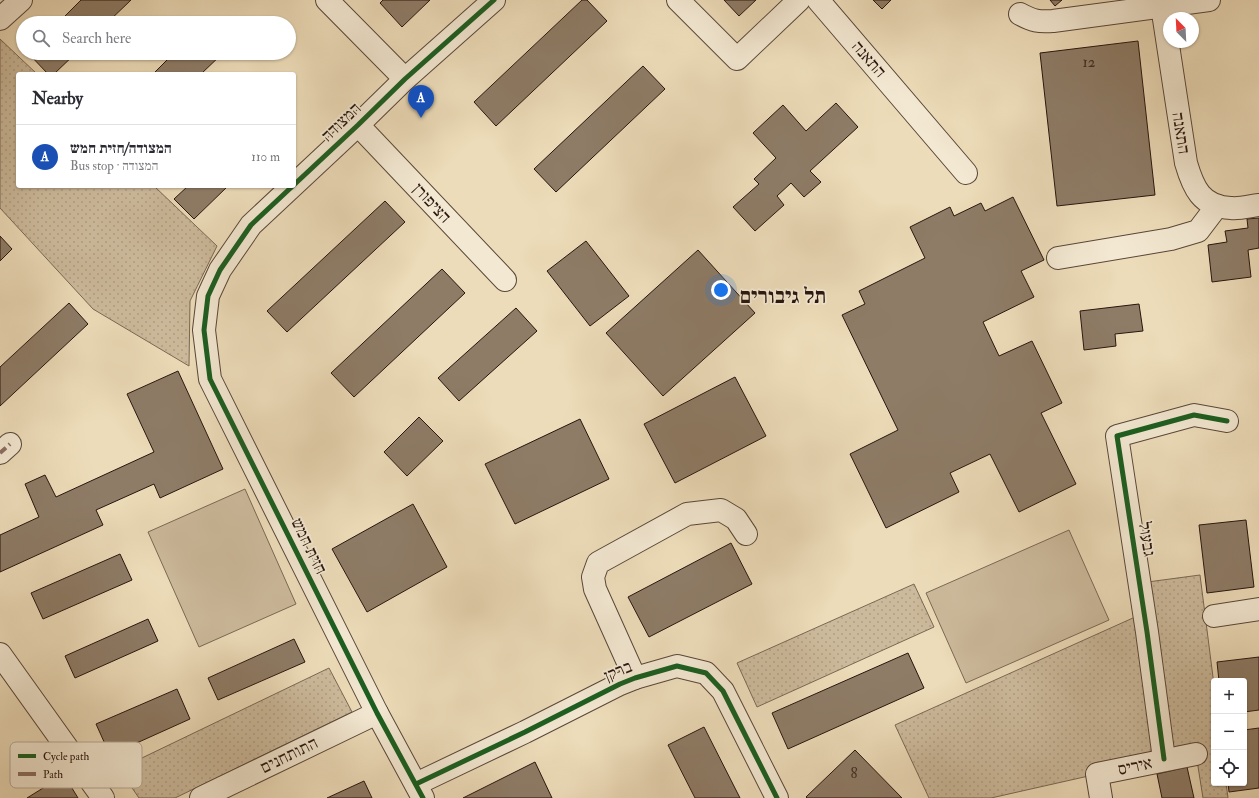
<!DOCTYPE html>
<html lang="en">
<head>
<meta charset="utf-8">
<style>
  :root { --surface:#fff; --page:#f2f2f3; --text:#2b2b33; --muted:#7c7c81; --line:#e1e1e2; --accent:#8f2418 }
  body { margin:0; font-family:"IM FELL Double Pica","Frank Ruhl Libre",serif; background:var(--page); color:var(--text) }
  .controls { position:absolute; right:12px; bottom:12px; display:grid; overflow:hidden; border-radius:4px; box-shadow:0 1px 3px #0004 }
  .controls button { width:36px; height:36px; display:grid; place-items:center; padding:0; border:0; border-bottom:1px solid var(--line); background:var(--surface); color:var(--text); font:20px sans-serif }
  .compass { position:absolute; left:1163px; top:12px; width:36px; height:36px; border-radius:50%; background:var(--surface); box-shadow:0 1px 3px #0004; rotate:336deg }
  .you { position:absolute; left:721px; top:290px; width:14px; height:14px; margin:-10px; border:3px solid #fff; border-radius:50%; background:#1a73e8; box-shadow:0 0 0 6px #1a73e833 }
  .badge { display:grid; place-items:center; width:26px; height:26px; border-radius:50%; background:var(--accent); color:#fff; font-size:13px; font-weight:700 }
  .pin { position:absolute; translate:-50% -33px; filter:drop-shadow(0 1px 2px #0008) }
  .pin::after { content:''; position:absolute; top:21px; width:14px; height:12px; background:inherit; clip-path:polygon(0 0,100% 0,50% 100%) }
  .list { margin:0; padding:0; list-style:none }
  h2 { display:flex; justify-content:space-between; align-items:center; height:52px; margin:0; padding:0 16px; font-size:17px }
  h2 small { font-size:13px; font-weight:400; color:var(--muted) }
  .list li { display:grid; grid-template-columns:26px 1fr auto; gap:12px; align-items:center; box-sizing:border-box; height:64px; padding:0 16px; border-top:1px solid var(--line) }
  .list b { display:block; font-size:15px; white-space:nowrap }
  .list p { margin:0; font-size:13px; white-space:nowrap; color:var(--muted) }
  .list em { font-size:13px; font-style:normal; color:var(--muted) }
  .icon { flex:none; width:22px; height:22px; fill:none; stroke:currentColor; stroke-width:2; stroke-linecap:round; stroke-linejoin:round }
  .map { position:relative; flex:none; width:1259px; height:798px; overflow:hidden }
  .search { position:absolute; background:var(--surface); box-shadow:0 1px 3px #0004; left:16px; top:16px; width:280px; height:44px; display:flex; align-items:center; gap:10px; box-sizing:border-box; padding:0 14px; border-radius:22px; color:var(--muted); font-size:15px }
  .panel { position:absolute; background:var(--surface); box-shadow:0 1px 3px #0004; left:16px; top:72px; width:280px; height:116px; border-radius:4px }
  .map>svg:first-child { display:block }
</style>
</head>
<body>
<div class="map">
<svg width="1259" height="798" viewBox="0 0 1259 798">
  <defs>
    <pattern id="park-dots" width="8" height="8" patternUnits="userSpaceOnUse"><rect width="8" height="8" fill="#ccba9c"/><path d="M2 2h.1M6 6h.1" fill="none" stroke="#af9f85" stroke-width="1.8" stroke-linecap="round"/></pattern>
  </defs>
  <rect width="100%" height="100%" fill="#eddcb9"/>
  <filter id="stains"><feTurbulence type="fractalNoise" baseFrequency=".005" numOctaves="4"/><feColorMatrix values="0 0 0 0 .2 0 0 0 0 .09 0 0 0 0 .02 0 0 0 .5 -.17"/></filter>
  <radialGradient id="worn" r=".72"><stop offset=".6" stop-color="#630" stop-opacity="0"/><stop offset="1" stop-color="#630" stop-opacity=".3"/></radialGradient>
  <g fill="#ccba9c" stroke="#7a6855">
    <polygon points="245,489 296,604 199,647 148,532"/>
    <polygon points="1069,530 1109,620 966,683 926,593"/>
  </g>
  <g fill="url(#park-dots)" stroke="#7a6855">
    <polygon points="0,39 37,74 18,74 18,186 154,186 217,246 190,301 189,366 93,309 0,208"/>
    <polygon points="1200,575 1214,685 1214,783 1226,783 1228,798 1203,798 1196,754 1164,759 991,798 929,798 895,725 1144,613 1140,583"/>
    <polygon points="914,584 934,627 757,707 737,663"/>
    <polygon points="329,668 352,712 175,798 139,798 119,769"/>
  </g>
  <g fill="#8e7c67" stroke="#28150e">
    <polygon points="81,0 131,0 107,23 58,23"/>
    <polygon points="383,0 430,0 402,27 380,3"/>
    <polygon points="582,0 587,0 607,21 496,126 474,102"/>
    <polygon points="724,0 756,0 739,16"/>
    <polygon points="873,0 891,0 882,9"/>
    <polygon points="1050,0 1062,0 1055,6"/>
    <polygon points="1138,41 1155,195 1057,206 1040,53"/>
    <polygon points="28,53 76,53 54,74 48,74"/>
    <polygon points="174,53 223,53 201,74 153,74"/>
    <polygon points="643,66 665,89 556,192 534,169"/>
    <polygon points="836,103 858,127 810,171 821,182 804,197 791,183 777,196 784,205 755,231 733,207 759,184 754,179 776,158 753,133 783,105 806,131"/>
    <polygon points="188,186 228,186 194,219 174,199"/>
    <polygon points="1013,197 1044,260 1021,271 1034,297 983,322 999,356 1032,341 1062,403 1041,413 1076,484 1019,512 990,454 950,473 959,492 886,528 850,454 898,430 842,315 865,304 859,291 925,258 910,227 950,207 954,216 981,203 985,211"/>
    <polygon points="385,201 405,222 287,332 267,311"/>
    <polygon points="1259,218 1259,248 1248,250 1251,277 1212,282 1208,245 1227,242 1225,231 1248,228 1247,219"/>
    <polygon points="0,236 12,249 0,261"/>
    <polygon points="586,241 629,296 590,326 547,271"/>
    <polygon points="698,250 755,313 663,396 606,333"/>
    <polygon points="442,269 465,293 354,397 331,373"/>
    <polygon points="69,303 88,324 0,406 0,367"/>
    <polygon points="1139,304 1143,331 1115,334 1116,346 1084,350 1080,311"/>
    <polygon points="516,308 537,331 459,401 438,378"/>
    <polygon points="178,371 223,469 160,498 154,484 96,510 103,525 0,572 0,535 39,517 25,484 45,475 56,497 154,452 127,394"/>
    <polygon points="735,377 766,436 675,483 644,424"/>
    <polygon points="419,417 443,441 407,476 384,452"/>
    <polygon points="580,419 609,479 515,524 485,464"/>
    <polygon points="413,504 447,567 367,612 332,549"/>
    <polygon points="1246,520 1254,587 1207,593 1199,525"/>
    <polygon points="731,543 752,584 649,637 628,597"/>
    <polygon points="120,554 132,580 43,619 31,593"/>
    <polygon points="148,619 158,641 75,678 65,656"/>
    <polygon points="294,639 305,662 218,700 208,678"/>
    <polygon points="908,653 924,688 788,749 772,713"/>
    <polygon points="1259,657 1259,710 1244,712 1244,681 1219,681 1217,662"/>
    <polygon points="177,689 190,719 110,755 96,724"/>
    <polygon points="704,727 740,798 695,798 668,745"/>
    <polygon points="1259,728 1259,788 1229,792 1228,783 1244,783 1244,730"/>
    <polygon points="855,750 902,798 807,798 806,797"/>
    <polygon points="535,762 552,798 463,798"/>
    <polygon points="1187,767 1194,798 1162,798 1157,774"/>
    <polygon points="64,775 78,798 27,798"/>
    <polygon points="364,781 372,798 327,798"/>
  </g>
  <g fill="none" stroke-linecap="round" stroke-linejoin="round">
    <g stroke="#594739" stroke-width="24">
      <g id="minor">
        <polyline points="327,0 405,79"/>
        <polyline points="678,0 737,59 799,0"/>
        <polyline points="818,0 966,173"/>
        <path d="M 1162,6 L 1186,163 C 1193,187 1201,207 1231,208 C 1240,209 1250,206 1259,205"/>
        <path d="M 1020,14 C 1033,21 1038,22 1053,21 L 1209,0"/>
        <polyline points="0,19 21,0"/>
        <polyline points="358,125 505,280"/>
        <polyline points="1058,258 1171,239 1198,231 1217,206"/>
        <polyline points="0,453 10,444"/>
        <polyline points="1214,616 1259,609"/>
        <polyline points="0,654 103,798"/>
        <polyline points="635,678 595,589 593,577 598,563 687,514 721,510 736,519 746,534"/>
        <polyline points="1164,759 1147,632 1117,436 1194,415 1227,421"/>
        <polyline points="416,784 525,732 620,684 635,678 677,666 706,673 723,691 777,798"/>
        <polyline points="201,798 377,713"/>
        <polyline points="423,798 377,713 210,379 204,330 208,296 220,270 251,225 358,125 405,79 494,0"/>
        <polyline points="1101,798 1097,774 1196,754"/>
      </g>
    </g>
    <use href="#minor" stroke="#f3e8d2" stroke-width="22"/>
    <polyline stroke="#8d6e63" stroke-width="4" stroke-dasharray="8 4" stroke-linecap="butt" points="0,453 10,444"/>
    <g stroke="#f3e8d2" stroke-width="8">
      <g id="cycleway">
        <polyline points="1164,759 1147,632 1117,436 1194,415 1227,421"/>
        <polyline points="416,784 525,732 620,684 635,678 677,666 706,673 723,691 777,798"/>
        <polyline points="423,798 377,713 210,379 204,330 208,296 220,270 251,225 358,125 405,79 494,0"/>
      </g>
    </g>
    <use href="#cycleway" stroke="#1b5e20" stroke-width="5"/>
  </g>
  <g text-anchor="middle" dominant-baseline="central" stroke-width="3.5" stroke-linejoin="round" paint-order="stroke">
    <g font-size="15" fill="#422f24">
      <text x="1089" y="62">12</text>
      <text x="854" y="773">8</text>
    </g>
    <g font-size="17" fill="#28150e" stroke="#f3e8d2">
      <text transform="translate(869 59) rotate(49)">התאנה</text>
      <text transform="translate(341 122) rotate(-44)">המצודה</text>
      <text transform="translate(1181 133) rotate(81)">התאנה</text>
      <text transform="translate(432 203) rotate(47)">הציפורן</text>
      <text transform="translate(1147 539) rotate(81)">גבעול</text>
      <text transform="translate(309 546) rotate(64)">חזית חמש</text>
      <text transform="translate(618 671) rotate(-23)">ברקן</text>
      <text transform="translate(289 755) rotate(-26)">התותחנים</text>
      <text transform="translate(1135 766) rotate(-12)">איריס</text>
    </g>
    <g font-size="21" font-weight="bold" fill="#28150e" stroke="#f3e8d2">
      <text x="783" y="296">תל גיבורים</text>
    </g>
  </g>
  <rect x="10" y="742" width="132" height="46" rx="6" fill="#f3e8d2" stroke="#b6a997" stroke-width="1"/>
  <rect x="18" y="754" width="18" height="4" fill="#1b5e20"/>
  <rect x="18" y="772" width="18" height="4" fill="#8d6e63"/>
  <g font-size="11" fill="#28150e">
    <text x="43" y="760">Cycle path</text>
    <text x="43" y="778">Path</text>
  </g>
  <rect width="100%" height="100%" filter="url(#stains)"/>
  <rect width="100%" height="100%" fill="url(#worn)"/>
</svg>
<div class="controls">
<button>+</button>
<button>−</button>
<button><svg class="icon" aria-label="locate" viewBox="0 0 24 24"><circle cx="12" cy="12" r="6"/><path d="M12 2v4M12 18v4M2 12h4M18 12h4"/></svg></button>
</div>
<svg class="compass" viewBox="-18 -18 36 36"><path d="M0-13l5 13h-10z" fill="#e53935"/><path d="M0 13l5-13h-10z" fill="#7c7c81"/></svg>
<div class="you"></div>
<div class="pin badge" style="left:421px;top:118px;background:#1a4fb4">A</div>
<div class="search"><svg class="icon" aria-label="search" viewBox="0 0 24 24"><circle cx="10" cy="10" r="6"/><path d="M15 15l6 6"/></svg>Search here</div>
<section class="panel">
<h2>Nearby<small></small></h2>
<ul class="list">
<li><span class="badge" style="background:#1a4fb4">A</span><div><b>המצודה/חזית חמש</b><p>Bus stop · המצודה</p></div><em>110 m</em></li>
</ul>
</section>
</div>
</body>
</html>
